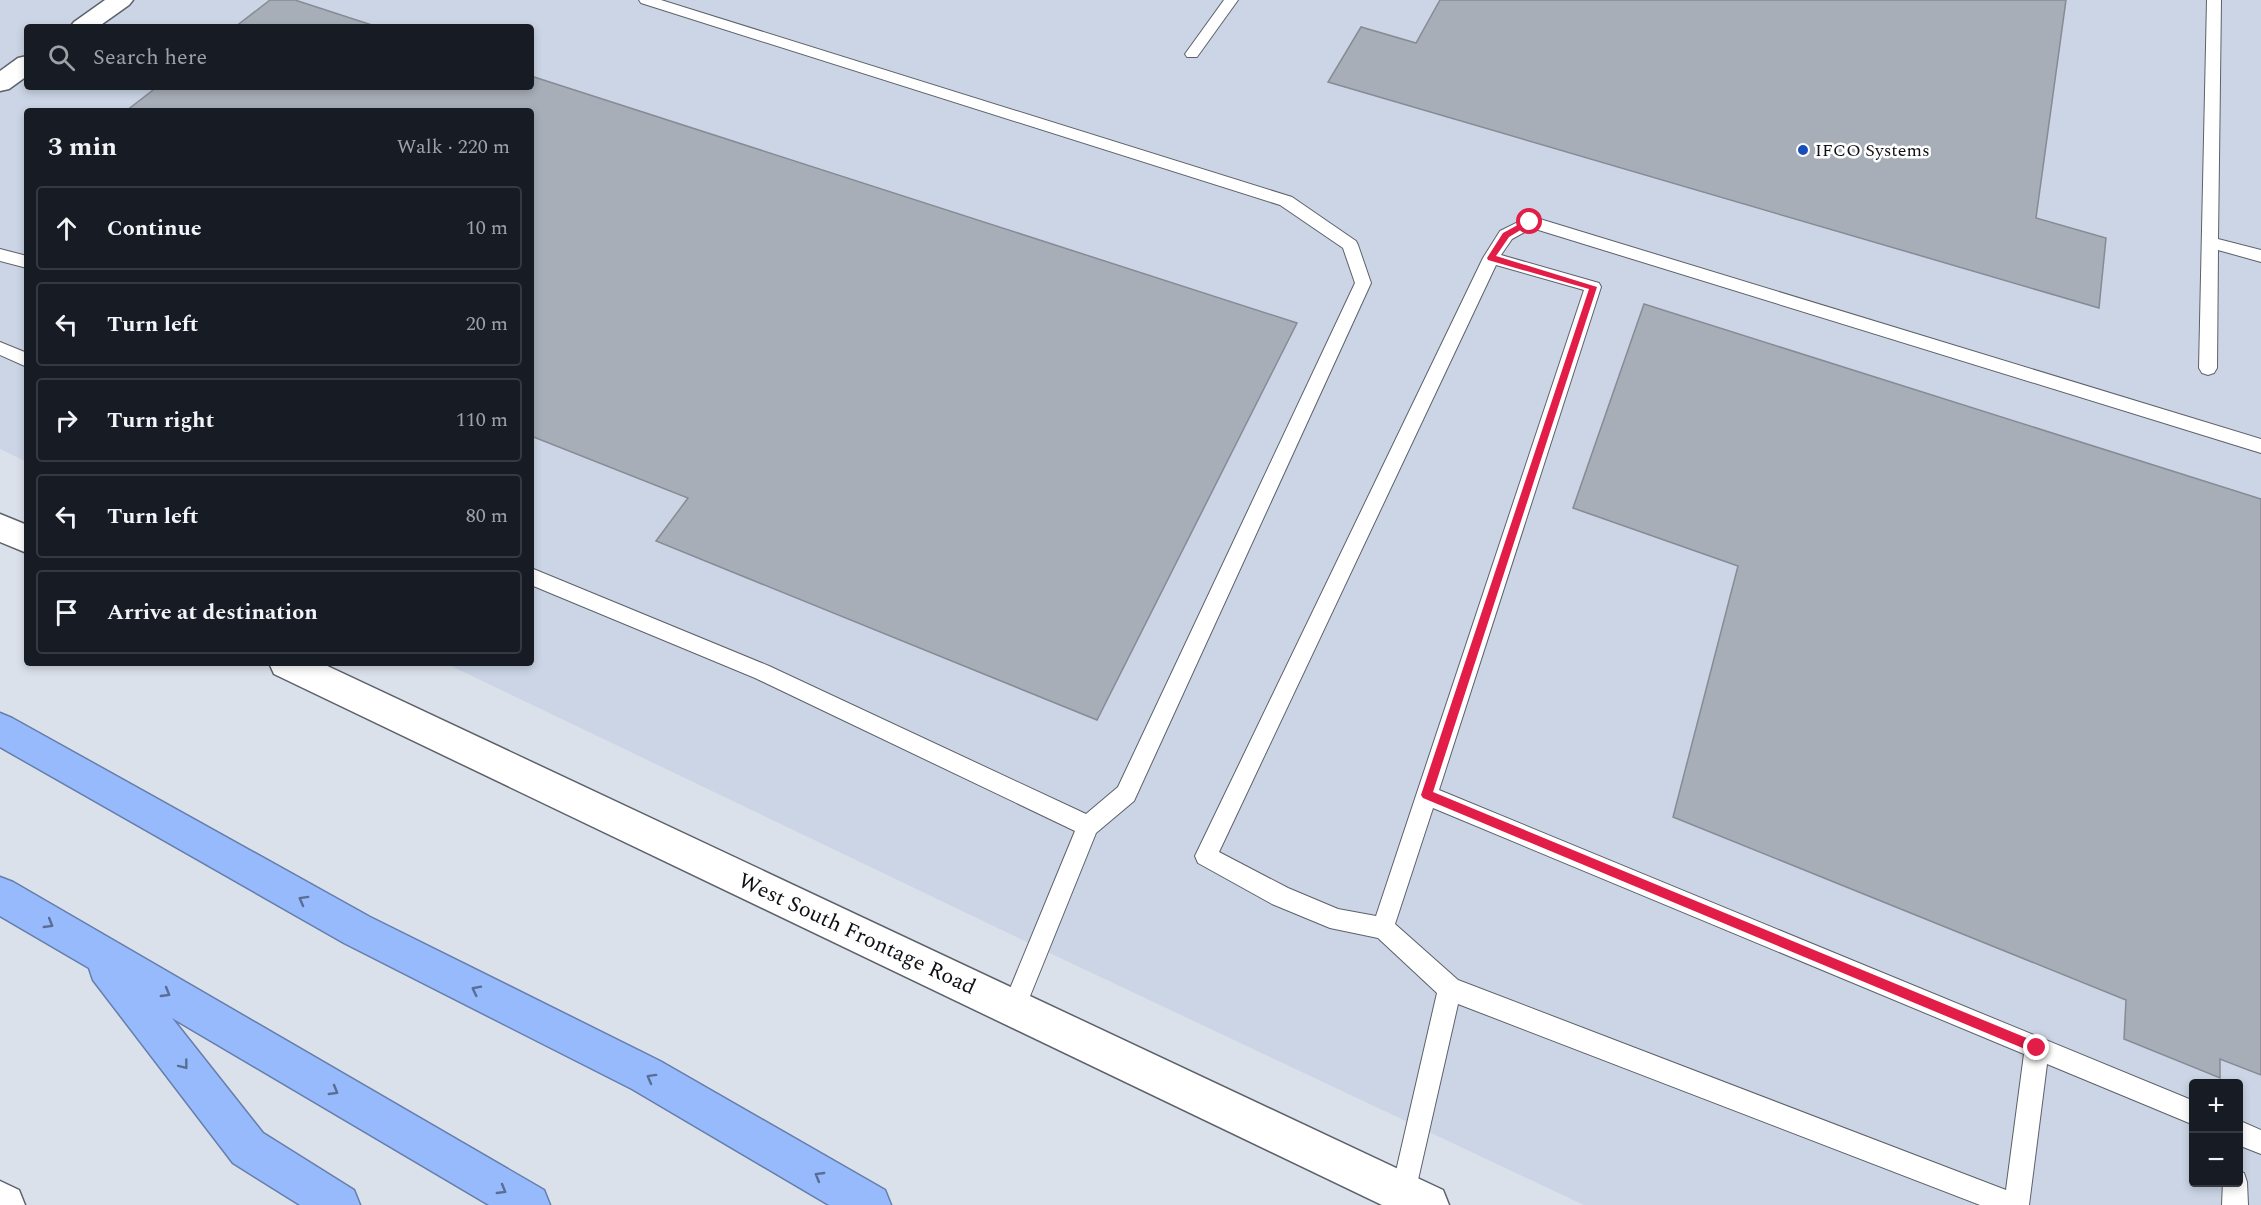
<!DOCTYPE html>
<html lang="en">
<head>
<meta charset="utf-8">
<style>
  :root { --surface:#171b24; --page:#20242c; --text:#f1f3f6; --muted:#9ea1a6; --line:#363941 }
  body { margin:0; font-family:Spectral,serif; background:var(--page); color:var(--text) }
  .controls { position:absolute; right:18px; bottom:18px; display:grid; overflow:hidden; border-radius:6px; box-shadow:0 3px 9px #0003 }
  .controls button { width:54px; height:54px; display:grid; place-items:center; padding:0; border:0; border-bottom:2px solid var(--line); background:var(--surface); color:var(--text); font:30px sans-serif }
  .stop { position:absolute; width:18px; height:18px; margin:-14px; border:4px solid #e11d48; border-radius:50%; background:#fff }
  .stop.end { background:#e11d48; border-color:#fff; box-shadow:0 2px 6px #0008 }
  .list { margin:0; padding:0; list-style:none }
  h2 { display:flex; justify-content:space-between; align-items:center; height:78px; margin:0; padding:0 24px; font-size:26px }
  h2 small { font-size:20px; font-weight:400; color:var(--muted) }
  .list li { display:grid; grid-template-columns:39px 1fr auto; gap:18px; align-items:center; box-sizing:border-box; height:84px; margin:0 12px 12px; padding:0 12px; border:2px solid var(--line); border-radius:6px }
  .list b { display:block; font-size:22px; white-space:nowrap }
  .list em { font-size:20px; font-style:normal; color:var(--muted) }
  .icon { flex:none; width:33px; height:33px; fill:none; stroke:currentColor; stroke-width:2; stroke-linecap:round; stroke-linejoin:round }
  .map { position:relative; flex:none; width:2261px; height:1205px; overflow:hidden }
  .search { position:absolute; background:var(--surface); box-shadow:0 3px 9px #0003; left:24px; top:24px; width:510px; height:66px; display:flex; align-items:center; gap:15px; box-sizing:border-box; padding:0 21px; border-radius:6px; color:var(--muted); font-size:22px }
  .panel { position:absolute; background:var(--surface); box-shadow:0 3px 9px #0003; left:24px; top:108px; width:510px; height:558px; border-radius:6px }
  .map>svg:first-child { display:block }
</style>
</head>
<body>
<div class="map">
<svg width="2261" height="1205" viewBox="0 0 2261 1205">
  <rect width="100%" height="100%" fill="#dbe1eb"/>
  <path fill="#cbd5e5" fill-rule="evenodd" d="M 0,0 L 2261,0 L 2261,1205 L 1584,1205 L 1075,965 L 445,663 L 531,663 L 531,111 L 27,111 L 27,462 L 0,449 ZM 27,27 L 531,27 L 531,87 L 27,87 ZM 2194,1084 L 2238,1084 L 2238,1182 L 2194,1182 Z"/>
  <g fill="#a8aeb8" stroke="#868b95" stroke-width="1.5">
    <polygon points="270,0 295,0 378,27 235,27"/>
    <polygon points="1440,0 2066,0 2036,218 2106,238 2099,308 1328,82 1361,27 1416,43"/>
    <polygon points="531,76 1297,323 1097,720 656,541 688,498 531,436 531,111 126,111 157,87 531,87"/>
    <polygon points="1644,304 2261,499 2261,1075 2220,1059 2220,1078 2124,1039 2126,1000 1673,817 1738,566 1573,508"/>
  </g>
  <g fill="none" stroke-linecap="round" stroke-linejoin="round">
    <g stroke="#5c616a" stroke-width="2">
      <g id="service">
        <polygon points="639,0 661,0 1292,197 1356,241 1358,245 1371,283 1134,801 1096,833 1022,1016 1014,1020 1006,1016 1002,1008 1075,831 755,678 531,585 531,568 769,666 1086,814 1118,787 1355,283 1343,248 1280,205 641,3"/>
        <polygon points="1224,0 1238,0 1197,57 1187,57 1185,54"/>
        <polygon points="2207,0 2221,0 2218,239 2261,250 2261,262 2218,250 2217,368 2214,373 2208,375 2202,373 2199,368"/>
        <path d="M 1530,216 L 2261,439 L 2261,453 L 1532,228 L 1512,239 L 1501,255 L 1599,283 L 1601,287 L 1439,790 L 2194,1101 L 2194,1125 L 2047,1064 L 2029,1205 L 1980,1205 L 1458,1004 L 1415,1193 L 1412,1202 L 1404,1205 L 1394,1202 L 1391,1193 L 1437,993 L 1378,938 L 1330,928 L 1272,904 L 1198,863 L 1195,856 L 1483,258 L 1500,231 ZM 1496,265 L 1584,290 L 1376,916 L 1338,909 L 1288,888 L 1219,852 ZM 1433,808 L 2024,1054 L 2006,1190 L 1458,980 L 1395,924 Z"/>
        <polygon points="0,249 27,256 27,268 0,261"/>
        <polygon points="0,342 27,353 27,367 0,355"/>
        <polygon points="2238,1120 2261,1130 2261,1154 2238,1145"/>
        <polygon points="2238,1171 2244,1173 2247,1182 2248,1205 2222,1205 2223,1182 2238,1182"/>
      </g>
    </g>
    <g stroke="#5c616a" stroke-width="3">
      <g id="minor">
        <polygon points="105,0 133,0 129,5 98,27 70,27 74,22"/>
        <polygon points="27,56 27,76 9,89 0,91 0,71 18,58"/>
        <polygon points="0,1181 19,1190 25,1205 0,1205"/>
      </g>
    </g>
    <g stroke="#5c616a" stroke-width="3">
      <g id="tertiary">
        <polygon points="0,514 27,525 27,553 0,542"/>
        <polygon points="269,663 321,663 1443,1190 1449,1205 1382,1205 274,674"/>
      </g>
    </g>
    <g stroke="#667eab" stroke-width="3">
      <g id="motorway">
        <polygon points="0,713 12,718 370,917 660,1061 885,1190 891,1205 829,1205 632,1089 344,943 0,747"/>
        <polygon points="0,877 13,882 544,1190 550,1205 489,1205 172,1018 263,1133 354,1190 360,1205 300,1205 233,1163 93,980 89,968 0,916"/>
      </g>
    </g>
    <use href="#service" fill="#fff" fill-rule="evenodd"/>
    <use href="#minor" fill="#fff" fill-rule="evenodd"/>
    <use href="#tertiary" fill="#fff" fill-rule="evenodd"/>
    <use href="#motorway" fill="#96bafc" fill-rule="evenodd"/>
  </g>
  <defs><path id="oneway-chevron" d="M-2-3.5L2.5 0L-2 3.5" fill="none" stroke-width="1.6" stroke-linecap="round" stroke-linejoin="round" transform="scale(1.5)"/></defs>
  <g stroke="#596e94">
    <use href="#oneway-chevron" transform="translate(303 900) rotate(-151)"/>
    <use href="#oneway-chevron" transform="translate(49 924) rotate(31)"/>
    <use href="#oneway-chevron" transform="translate(476 990) rotate(-153)"/>
    <use href="#oneway-chevron" transform="translate(166 993) rotate(30)"/>
    <use href="#oneway-chevron" transform="translate(184 1065) rotate(52)"/>
    <use href="#oneway-chevron" transform="translate(651 1078) rotate(-151)"/>
    <use href="#oneway-chevron" transform="translate(334 1091) rotate(30)"/>
    <use href="#oneway-chevron" transform="translate(819 1176) rotate(-150)"/>
    <use href="#oneway-chevron" transform="translate(502 1190) rotate(30)"/>
  </g>
  <polygon fill="#e11d48" points="1527,220 1534,222 1509,237 1496,256 1597,287 1433,792 2041,1044 2041,1052 2037,1054 1423,798 1421,795 1589,289 1488,260 1487,258 1503,233"/>
  <circle fill="#174eba" stroke="#fff" stroke-width="2" cx="1803" cy="150" r="6"/>
  <g text-anchor="middle" dominant-baseline="central" stroke-width="5" stroke-linejoin="round" paint-order="stroke">
    <g font-size="18" fill="#0e1014" stroke="#fff" text-anchor="start">
      <text x="1815" y="150">IFCO Systems</text>
    </g>
    <g font-size="22" fill="#0e1014" stroke="#fff">
      <text transform="translate(857 934) rotate(25)">West South Frontage Road</text>
    </g>
  </g>
</svg>
<div class="controls">
<button>+</button>
<button>−</button>
</div>
<div class="stop" style="left:1530px;top:222px"></div>
<div class="stop end" style="left:2037px;top:1048px"></div>
<div class="search"><svg class="icon" aria-label="search" viewBox="0 0 24 24"><circle cx="10" cy="10" r="6"/><path d="M15 15l6 6"/></svg>Search here</div>
<section class="panel">
<h2>3 min<small>Walk · 220 m</small></h2>
<ul class="list">
<li><svg class="icon" aria-label="ahead" viewBox="0 0 24 24"><path d="M12 20V5M6 11l6-6 6 6"/></svg><div><b>Continue</b></div><em>10 m</em></li>
<li><svg class="icon" aria-label="left" viewBox="0 0 24 24"><path d="M17 20v-9H6M10 6l-5 5 5 5"/></svg><div><b>Turn left</b></div><em>20 m</em></li>
<li><svg class="icon" aria-label="right" viewBox="0 0 24 24"><path d="M7 20v-9h11M14 6l5 5-5 5"/></svg><div><b>Turn right</b></div><em>110 m</em></li>
<li><svg class="icon" aria-label="left" viewBox="0 0 24 24"><path d="M17 20v-9H6M10 6l-5 5 5 5"/></svg><div><b>Turn left</b></div><em>80 m</em></li>
<li><svg class="icon" aria-label="arrive" viewBox="0 0 24 24"><path d="M6 21V4h12l-3 4 3 4H6"/></svg><div><b>Arrive at destination</b></div></li>
</ul>
</section>
</div>
</body>
</html>
